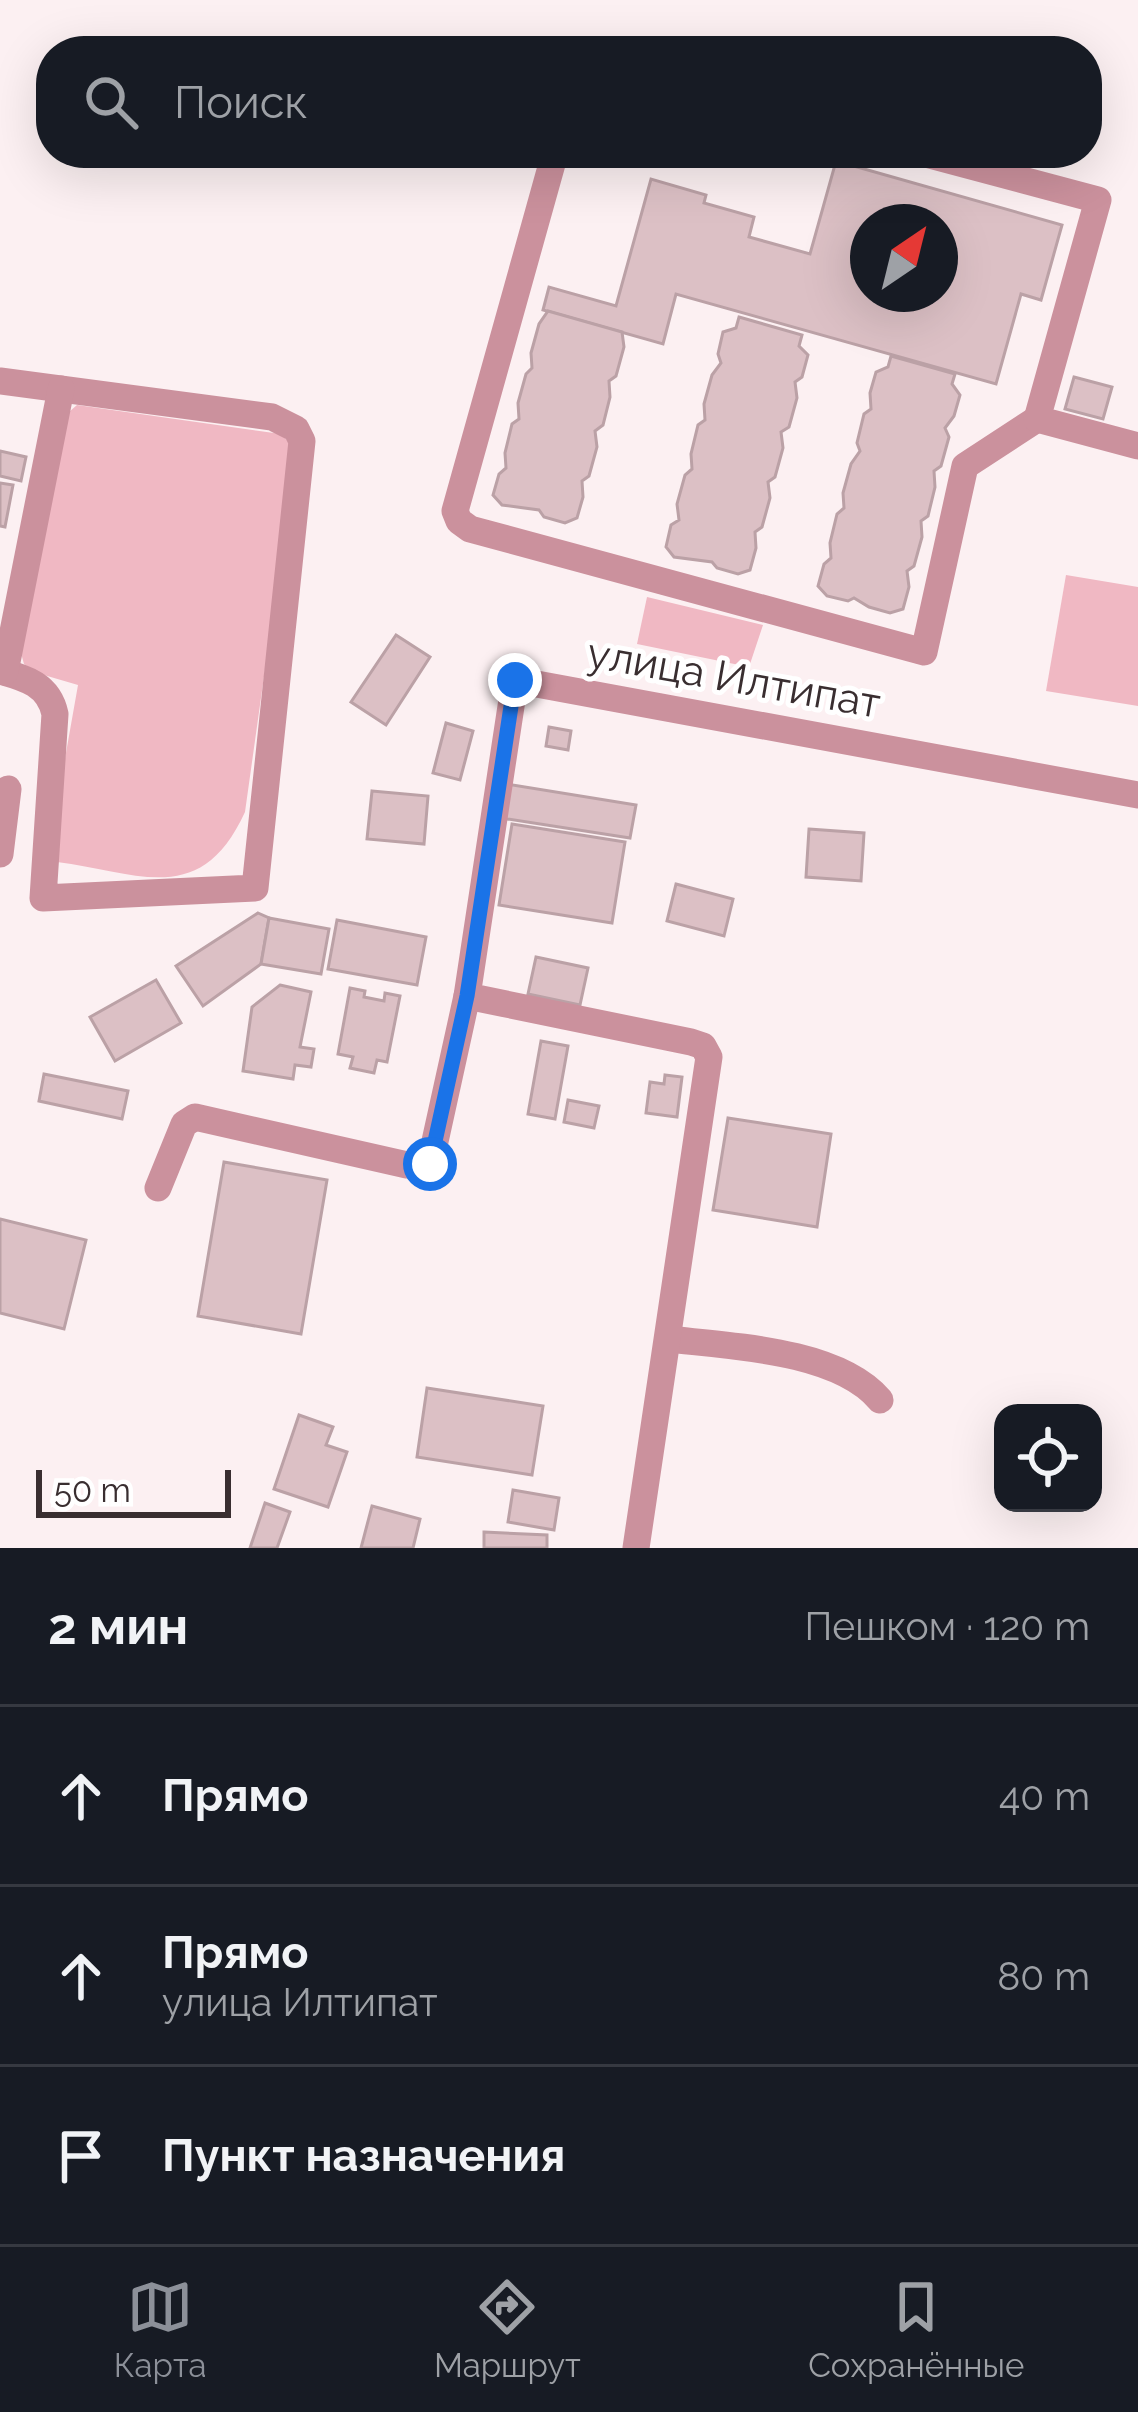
<!DOCTYPE html>
<html lang="ru">
<head>
<meta charset="utf-8">
<style>
  :root { --surface:#171b24; --page:#20242c; --text:#f1f3f6; --muted:#9ea1a6; --line:#363941; --accent:#8c9099 }
  body { margin:0; font-family:Raleway,sans-serif; background:var(--page); color:var(--text) }
  .controls { position:absolute; right:36px; bottom:36px; display:grid; overflow:hidden; border-radius:24px; box-shadow:0 12px 48px #0002 }
  .controls button { width:108px; height:108px; display:grid; place-items:center; padding:0; border:0; border-bottom:3px solid var(--line); background:var(--surface); color:var(--text); font:60px sans-serif }
  .compass { position:absolute; left:850px; top:204px; width:108px; height:108px; border-radius:50%; background:var(--surface); box-shadow:0 12px 48px #0002; rotate:35deg }
  .scale { position:absolute; left:36px; bottom:30px; width:195px; box-sizing:border-box; padding-left:12px; border:6px solid #392e30; border-top:0; font-size:33px; line-height:42px; white-space:nowrap; color:#392e30; -webkit-text-stroke:9px #fff; paint-order:stroke }
  .stop { position:absolute; width:36px; height:36px; margin:-27px; border:9px solid #1a73e8; border-radius:50%; background:#fff }
  .stop.end { background:#1a73e8; border-color:#fff; box-shadow:0 3px 12px #0008 }
  .list { margin:0; padding:0; list-style:none }
  h2 { display:flex; justify-content:space-between; align-items:center; height:156px; margin:0; padding:0 48px; font-size:51px }
  h2 small { font-size:39px; font-weight:400; color:var(--muted) }
  .list li { display:grid; grid-template-columns:78px 1fr auto; gap:36px; align-items:center; box-sizing:border-box; height:180px; padding:0 48px; border-top:3px solid var(--line) }
  .list b { display:block; font-size:45px; white-space:nowrap }
  .list p { margin:0; font-size:39px; white-space:nowrap; color:var(--muted) }
  .list em { font-size:39px; font-style:normal; color:var(--muted) }
  .icon { flex:none; width:66px; height:66px; fill:none; stroke:currentColor; stroke-width:2; stroke-linecap:round; stroke-linejoin:round }
  .map { position:relative; flex:none; width:1138px; height:1548px; overflow:hidden }
  .search { position:absolute; background:var(--surface); box-shadow:0 12px 48px #0002; left:36px; right:36px; top:36px; height:132px; display:flex; align-items:center; gap:30px; box-sizing:border-box; padding:0 42px; border-radius:48px; color:var(--muted); font-size:45px }
  .sheet { height:696px; background:var(--surface) }
  nav { display:flex; justify-content:space-around; align-items:center; box-sizing:border-box; height:168px; border-top:3px solid var(--line); background:var(--surface); font-size:33px; color:var(--muted) }
  nav a { display:grid; justify-items:center; gap:6px }
  nav .on { color:var(--accent) }
  .map>svg:first-child { display:block }
</style>
</head>
<body>
<div class="map">
<svg width="1138" height="1548" viewBox="0 0 1138 1548">
  <rect width="100%" height="100%" fill="#fcf0f2"/>
  <g fill="#f0b8c3">
    <path d="M 77,405 L 281,434 L 290,443 L 289,498 L 245,812 C 201,908 140,873 57,862 L 49,849 L 78,685 L 37,673 L 24,664 L 19,646 L 69,412 Z"/>
    <polygon points="1066,575 1138,587 1138,706 1046,691"/>
    <polygon points="647,597 763,625 749,667 637,644"/>
  </g>
  <g fill="#dcc0c5" stroke="#bba1a6" stroke-width="3" fill-rule="evenodd">
    <path d="M 836,161 L 1062,225 L 1041,300 L 1021,294 L 996,384 L 676,294 L 663,344 L 543,310 L 549,287 L 616,306 L 651,179 L 706,195 L 704,203 L 754,217 L 749,237 L 810,254 ZM 868,222 L 940,222 L 940,294 L 868,294 Z"/>
    <polygon points="548,311 622,332 624,347 616,376 609,381 610,397 603,425 595,431 597,447 589,476 582,481 583,497 577,518 565,523 544,517 539,510 502,505 493,495 499,474 506,468 505,453 512,424 519,419 518,403 526,374 532,368 531,353 539,324"/>
    <polygon points="739,317 802,335 799,346 808,355 802,377 795,382 797,398 789,427 781,432 783,448 775,477 768,482 770,498 762,527 755,532 756,548 750,570 738,574 717,568 712,562 674,557 666,547 671,525 679,520 677,504 685,475 692,469 691,454 698,425 705,420 704,404 712,375 721,363 718,354 723,332 736,328"/>
    <polygon points="891,356 955,374 952,384 960,395 954,416 945,428 949,437 941,466 934,471 935,487 928,516 921,521 922,537 914,566 907,571 909,587 903,609 890,613 869,607 854,598 848,601 827,596 818,586 824,564 831,558 830,543 837,514 844,508 843,493 851,464 860,451 857,443 864,414 871,409 870,393 876,372 888,367"/>
    <polygon points="1074,377 1112,387 1103,419 1065,409"/>
    <polygon points="0,451 26,457 21,481 0,476"/>
    <polygon points="0,483 13,485 5,527 0,526"/>
    <polygon points="396,635 430,657 386,725 351,702"/>
    <polygon points="446,723 473,731 460,780 433,773"/>
    <polygon points="549,727 571,731 568,750 546,746"/>
    <polygon points="507,784 636,805 630,838 501,818"/>
    <polygon points="372,791 428,796 424,844 367,839"/>
    <polygon points="512,824 625,842 612,923 499,905"/>
    <polygon points="809,829 864,833 861,881 806,877"/>
    <polygon points="676,884 733,899 724,936 667,921"/>
    <polygon points="258,913 269,918 261,964 203,1006 176,966"/>
    <polygon points="269,918 329,929 321,974 261,964"/>
    <polygon points="337,920 426,937 417,985 328,969"/>
    <polygon points="536,957 588,968 580,1005 528,994"/>
    <polygon points="156,980 181,1023 115,1061 90,1017"/>
    <polygon points="280,985 311,992 300,1047 314,1049 311,1067 295,1065 293,1079 243,1071 252,1007"/>
    <polygon points="350,988 365,991 364,997 384,1001 385,993 400,996 387,1062 377,1060 374,1073 350,1068 353,1057 338,1054"/>
    <polygon points="541,1041 568,1046 555,1119 528,1114"/>
    <polygon points="44,1074 128,1091 122,1119 39,1101"/>
    <polygon points="665,1075 682,1077 677,1117 646,1113 650,1082 664,1084"/>
    <polygon points="568,1100 599,1106 594,1128 564,1122"/>
    <polygon points="728,1118 831,1134 817,1227 713,1210"/>
    <polygon points="224,1162 327,1180 301,1334 198,1316"/>
    <polygon points="0,1219 86,1240 64,1329 0,1313"/>
    <polygon points="427,1388 543,1406 532,1475 417,1457"/>
    <polygon points="299,1415 333,1427 326,1445 347,1452 328,1507 274,1489"/>
    <polygon points="513,1490 559,1498 554,1530 508,1522"/>
    <polygon points="265,1503 290,1512 277,1548 250,1548"/>
    <polygon points="372,1506 420,1519 413,1548 361,1548"/>
    <polygon points="484,1532 547,1535 547,1548 484,1548"/>
  </g>
  <g fill="none" stroke-linecap="round" stroke-linejoin="round">
    <g stroke="#cb919d" stroke-width="27">
      <polyline points="555,153 455,511 459,521 470,529 924,652 965,466 1037,419"/>
      <polyline points="922,153 1098,200 1037,419 1138,446"/>
      <path d="M 0,381 L 272,417 L 296,429 L 302,441 L 255,888 L 43,898 L 55,714 C 49,685 26,678 0,671"/>
      <polyline points="5,672 61,389"/>
      <polyline points="0,854 8,789"/>
      <polyline points="158,1188 184,1124 195,1117 407,1165 430,1164 467,996"/>
      <path d="M 668,1339 C 730,1346 838,1350 880,1400"/>
      <polyline points="636,1548 709,1057 703,1046 691,1042 467,996 515,680 1138,795"/>
    </g>
  </g>
  <g fill="none" stroke-linecap="round" stroke-linejoin="round">
    <polyline stroke="#1a73e8" stroke-width="15" points="430,1164 467,996 515,680"/>
  </g>
  <g text-anchor="middle" dominant-baseline="central" stroke-width="10" stroke-linejoin="round" paint-order="stroke">
    <g font-size="42" fill="#392e30" stroke="#fff">
      <text transform="translate(734 678) rotate(10)">улица Илтипат</text>
    </g>
  </g>
</svg>
<div class="controls">
<button><svg class="icon" aria-label="locate" viewBox="0 0 24 24"><circle cx="12" cy="12" r="6"/><path d="M12 2v4M12 18v4M2 12h4M18 12h4"/></svg></button>
</div>
<svg class="compass" viewBox="-18 -18 36 36"><path d="M0-13l5 13h-10z" fill="#e53935"/><path d="M0 13l5-13h-10z" fill="#9ea1a6"/></svg>
<div class="scale">50 m</div>
<div class="stop" style="left:430px;top:1164px"></div>
<div class="stop end" style="left:515px;top:680px"></div>
<div class="search"><svg class="icon" aria-label="search" viewBox="0 0 24 24"><circle cx="10" cy="10" r="6"/><path d="M15 15l6 6"/></svg>Поиск</div>
</div>
<section class="sheet">
<h2>2 мин<small>Пешком · 120 m</small></h2>
<ul class="list">
<li><svg class="icon" aria-label="ahead" viewBox="0 0 24 24"><path d="M12 20V5M6 11l6-6 6 6"/></svg><div><b>Прямо</b></div><em>40 m</em></li>
<li><svg class="icon" aria-label="ahead" viewBox="0 0 24 24"><path d="M12 20V5M6 11l6-6 6 6"/></svg><div><b>Прямо</b><p>улица Илтипат</p></div><em>80 m</em></li>
<li><svg class="icon" aria-label="arrive" viewBox="0 0 24 24"><path d="M6 21V4h12l-3 4 3 4H6"/></svg><div><b>Пункт назначения</b></div></li>
</ul>
</section>
<nav>
<a class="on"><svg class="icon" aria-label="map" viewBox="0 0 24 24"><path d="M3 6l6-2 6 2 6-2v14l-6 2-6-2-6 2zM9 4v14M15 6v14"/></svg>Карта</a>
<a><svg class="icon" aria-label="directions" viewBox="0 0 24 24"><path d="M12 3l9 9-9 9-9-9zM9 14v-3h6M13 9l2 2-2 2"/></svg>Маршрут</a>
<a><svg class="icon" aria-label="saved" viewBox="0 0 24 24"><path d="M7 4h10v16l-5-4-5 4z"/></svg>Сохранённые</a>
</nav>
</body>
</html>
